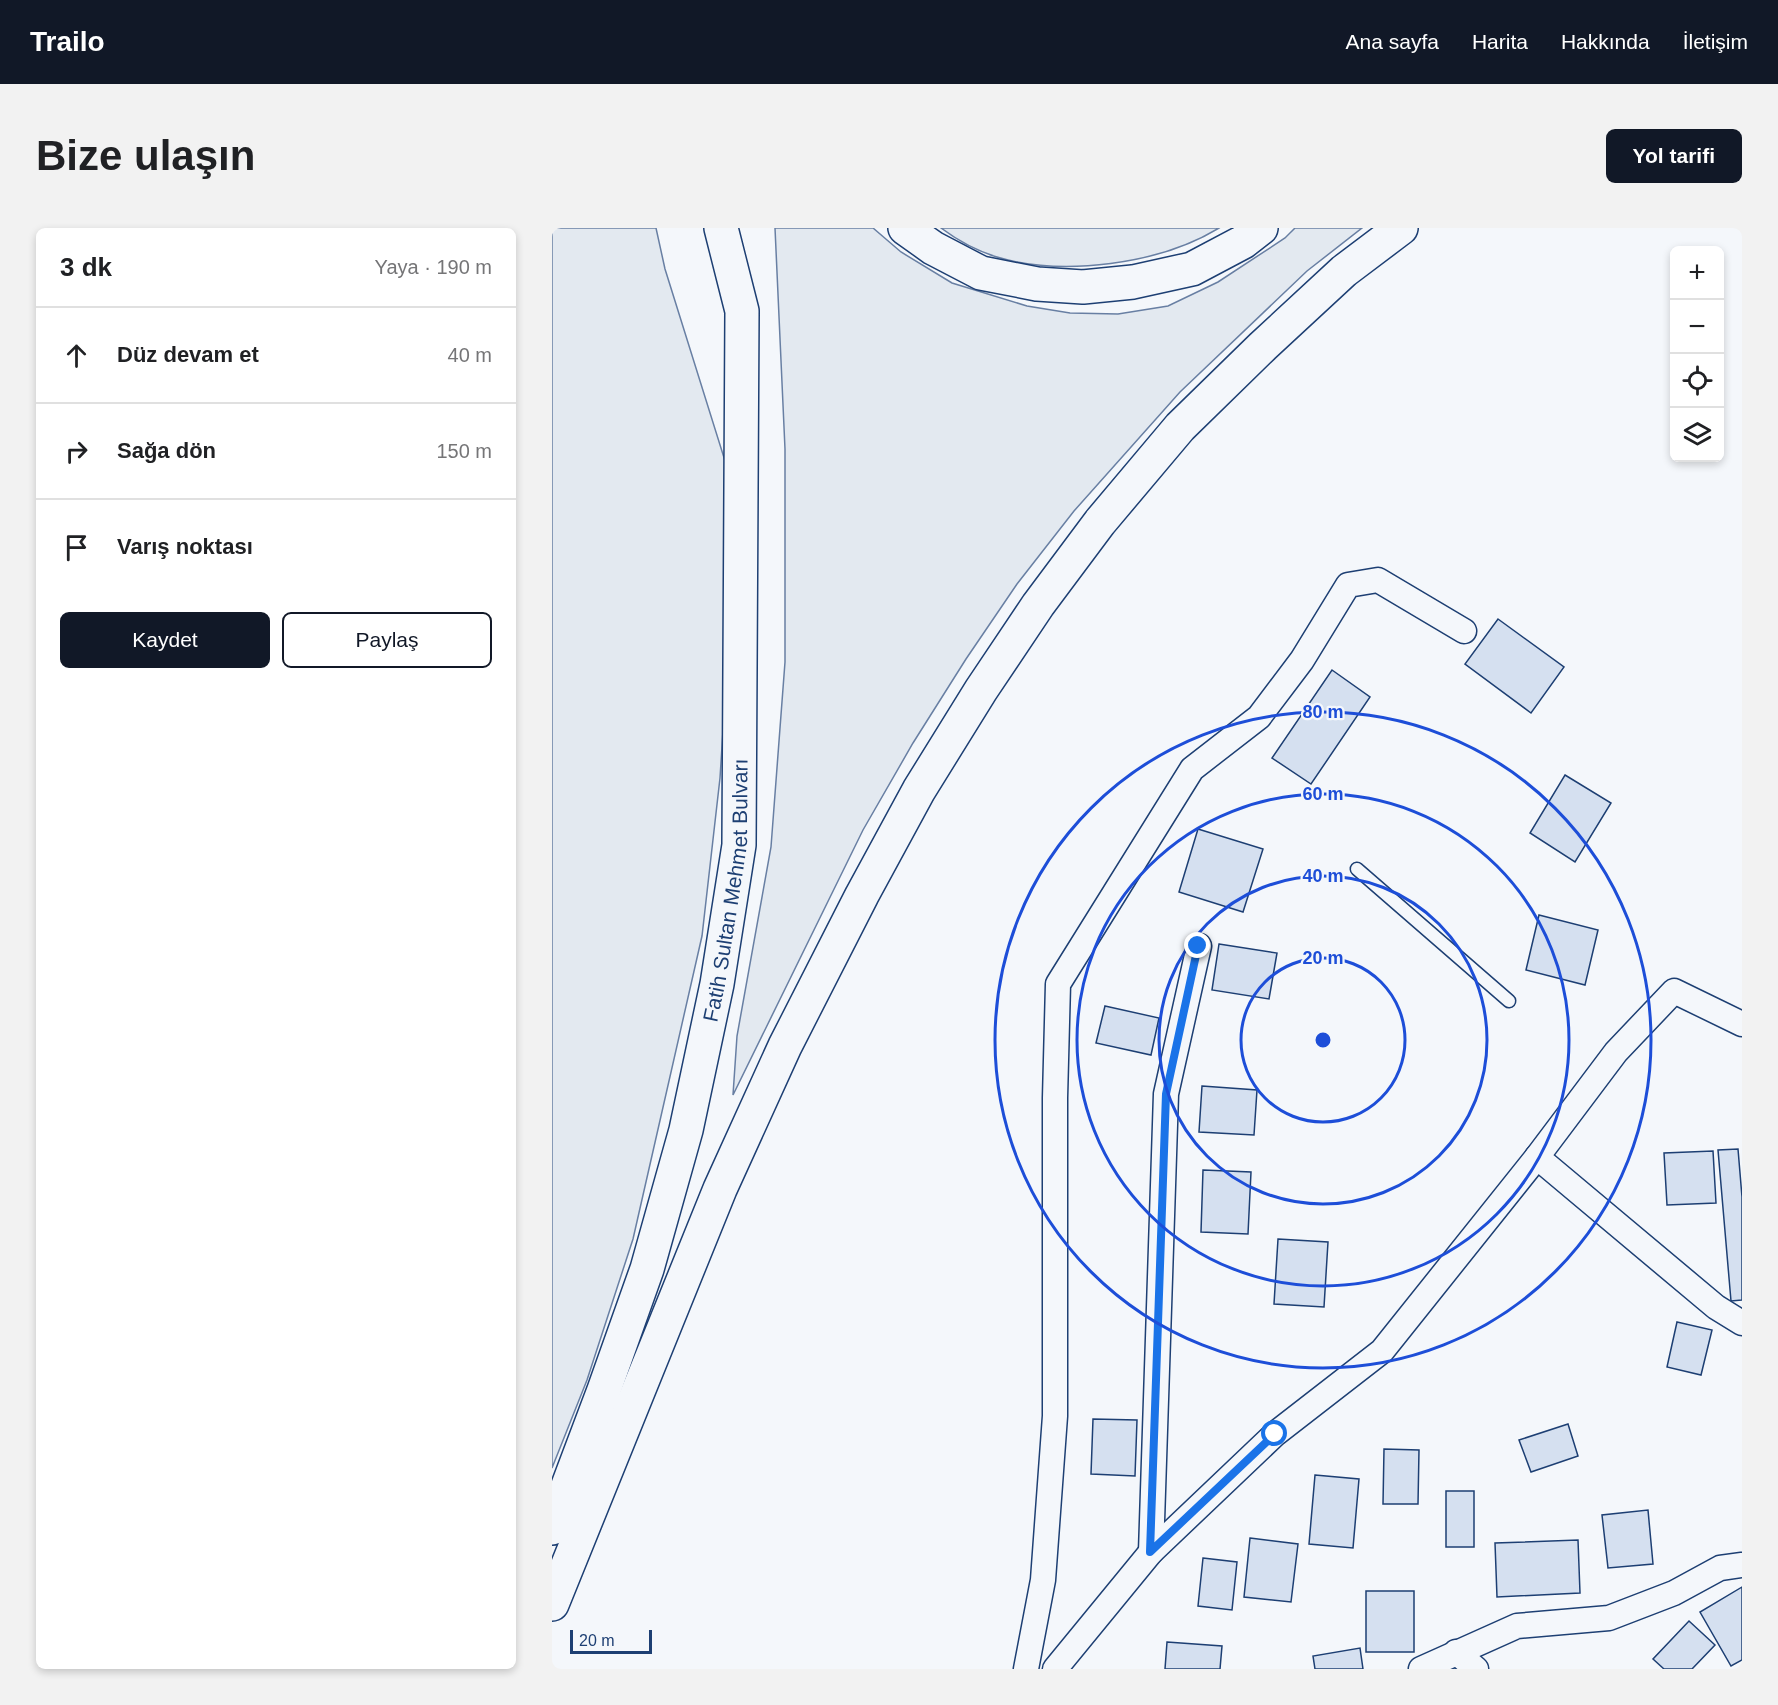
<!DOCTYPE html>
<html lang="tr">
<head>
<meta charset="utf-8">
<style>
  :root { --surface:#fff; --page:#f2f2f2; --text:#202124; --muted:#757577; --line:#e0e0e0; --accent:#111827 }
  body { margin:0; font-family:Helvetica,sans-serif; background:var(--page); color:var(--text) }
  .controls { position:absolute; right:18px; top:18px; display:grid; overflow:hidden; border-radius:9px; box-shadow:0 3px 9px #0003 }
  .controls button { width:54px; height:54px; display:grid; place-items:center; padding:0; border:0; border-bottom:2px solid var(--line); background:var(--surface); color:var(--text); font:30px sans-serif }
  .scale { position:absolute; left:18px; bottom:15px; width:82px; box-sizing:border-box; padding-left:6px; border:3px solid #1d3f73; border-top:0; font-size:16px; line-height:21px; white-space:nowrap; color:#1d3f73; -webkit-text-stroke:4px #f4f7fb; paint-order:stroke }
  .stop { position:absolute; width:18px; height:18px; margin:-14px; border:4px solid #1a73e8; border-radius:50%; background:#fff }
  .stop.end { background:#1a73e8; border-color:#fff; box-shadow:0 2px 6px #0008 }
  .list { margin:0; padding:0; list-style:none }
  h2 { display:flex; justify-content:space-between; align-items:center; height:78px; margin:0; padding:0 24px; font-size:26px }
  h2 small { font-size:20px; font-weight:400; color:var(--muted) }
  .list li { display:grid; grid-template-columns:39px 1fr auto; gap:18px; align-items:center; box-sizing:border-box; height:96px; padding:0 24px; border-top:2px solid var(--line) }
  .list b { display:block; font-size:22px; white-space:nowrap }
  .list em { font-size:20px; font-style:normal; color:var(--muted) }
  .actions { display:flex; gap:12px; padding:18px 24px }
  .actions a { flex:1; padding:14px 0; border:2px solid var(--accent); border-radius:9px; text-align:center; font-size:21px; color:var(--accent) }
  .actions .main { background:var(--accent); color:#fff }
  .icon { flex:none; width:33px; height:33px; fill:none; stroke:currentColor; stroke-width:2; stroke-linecap:round; stroke-linejoin:round }
  .map { position:relative; flex:none; width:1190px; height:1441px; overflow:hidden; border-radius:9px }
  header { display:flex; align-items:center; gap:36px; box-sizing:border-box; height:84px; padding:0 30px; background:var(--accent); color:#fff }
  header strong { font-size:28px }
  nav { display:flex; gap:33px; margin-inline-start:auto; font-size:21px }
  .intro { display:flex; align-items:center; justify-content:space-between; box-sizing:border-box; height:144px; padding:0 36px }
  h1 { margin:0; font-size:42px }
  .button { padding:15px 27px; border-radius:9px; background:var(--accent); color:#fff; font-size:21px; font-weight:700 }
  main { display:flex; gap:36px; padding:0 36px }
  aside { flex:1; background:var(--surface); border-radius:9px; box-shadow:0 3px 9px #0003 }
  .map>svg:first-child { display:block }
</style>
</head>
<body>
<header>
<strong>Trailo</strong>
<nav><a>Ana sayfa</a><a>Harita</a><a>Hakkında</a><a>İletişim</a></nav>
</header>
<div class="intro"><h1>Bize ulaşın</h1><a class="button">Yol tarifi</a></div>
<main>
<aside>
<h2>3 dk<small>Yaya · 190 m</small></h2>
<ul class="list">
<li><svg class="icon" aria-label="ahead" viewBox="0 0 24 24"><path d="M12 20V5M6 11l6-6 6 6"/></svg><div><b>Düz devam et</b></div><em>40 m</em></li>
<li><svg class="icon" aria-label="right" viewBox="0 0 24 24"><path d="M7 20v-9h11M14 6l5 5-5 5"/></svg><div><b>Sağa dön</b></div><em>150 m</em></li>
<li><svg class="icon" aria-label="arrive" viewBox="0 0 24 24"><path d="M6 21V4h12l-3 4 3 4H6"/></svg><div><b>Varış noktası</b></div></li>
</ul>
<div class="actions"><a class="main">Kaydet</a><a>Paylaş</a></div>
</aside>
<div class="map">
<svg width="1190" height="1441" viewBox="0 0 1190 1441">
  <rect width="100%" height="100%" fill="#f4f7fb"/>
  <g fill="#e3e9f0" stroke="#687fa3" stroke-width="1.5">
    <polygon points="0,0 104,0 113,41 174,236 178,393 168,550 150,708 81,1011 35,1152 0,1240"/>
    <polygon points="223,0 321,0 349,24 400,55 475,78 518,85 566,86 616,78 666,54 733,10 743,0 810,0 755,43 628,164 522,283 465,356 414,431 361,515 311,602 181,867 185,808 219,619 233,434 233,221"/>
    <path d="M 389,0 L 667,0 C 608,36 511,49 445,29 C 425,23 405,12 389,0 Z"/>
  </g>
  <g fill="#d5e0f0" stroke="#1d3f73" stroke-width="1.5">
    <polygon points="946,391 1012,439 979,485 913,436"/>
    <polygon points="780,442 818,469 759,556 720,530"/>
    <polygon points="1013,547 1059,575 1023,634 978,605"/>
    <polygon points="646,601 711,621 691,684 627,664"/>
    <polygon points="987,687 1046,702 1033,757 974,742"/>
    <polygon points="667,716 725,725 717,771 660,762"/>
    <polygon points="553,778 607,790 599,827 544,815"/>
    <polygon points="650,858 705,862 702,907 647,904"/>
    <polygon points="1186,921 1190,969 1190,1072 1179,1073 1166,922"/>
    <polygon points="1161,923 1164,975 1115,977 1112,925"/>
    <polygon points="651,942 699,944 696,1006 649,1004"/>
    <polygon points="726,1011 776,1014 772,1079 722,1076"/>
    <polygon points="1125,1094 1160,1102 1149,1147 1115,1139"/>
    <polygon points="541,1191 585,1192 583,1248 539,1246"/>
    <polygon points="1016,1196 1026,1228 979,1244 967,1212"/>
    <polygon points="832,1221 867,1222 866,1276 831,1276"/>
    <polygon points="763,1247 807,1251 801,1320 757,1316"/>
    <rect x="894" y="1263" width="28" height="56"/>
    <polygon points="1096,1282 1101,1336 1056,1340 1050,1287"/>
    <polygon points="698,1310 746,1316 739,1374 692,1369"/>
    <polygon points="1026,1312 1028,1365 945,1369 943,1315"/>
    <polygon points="651,1330 685,1334 680,1382 646,1378"/>
    <polygon points="1190,1359 1190,1432 1179,1438 1148,1384"/>
    <rect x="814" y="1363" width="48" height="61"/>
    <polygon points="1137,1393 1163,1417 1140,1441 1112,1441 1101,1431"/>
    <polygon points="615,1414 670,1418 668,1441 613,1441"/>
    <polygon points="808,1420 811,1441 763,1441 761,1428"/>
  </g>
  <g fill="none" stroke-linecap="round" stroke-linejoin="round">
    <g stroke="#1d3f73" stroke-width="15">
      <polyline id="lane" points="805,641 957,773"/>
    </g>
    <g stroke="#1d3f73" stroke-width="27">
      <g id="street">
        <polyline points="1190,796 1122,763 1064,824 985,929 1164,1079 1190,1095"/>
        <polyline points="599,1324 614,866 647,718"/>
        <polyline points="904,1424 924,1441"/>
        <polyline points="474,1441 491,1352 503,1188 503,870 506,756 640,541 707,489 750,432 796,357 826,352 912,403"/>
        <polyline points="503,1441 599,1324 723,1206 830,1123 985,929"/>
        <polyline points="869,1441 965,1398 1057,1390 1122,1365 1168,1340 1190,1337"/>
      </g>
    </g>
    <g stroke="#1d3f73" stroke-width="36">
      <g id="highway">
        <polyline points="353,0 381,20 429,45 485,56 531,59 581,54 640,41 691,14 709,0"/>
        <path id="s1" d="M 0,1300 L 52,1162 L 95,1041 L 134,902 L 165,756 L 187,617 L 190,83 L 169,0"/>
        <polyline points="0,1376 168,961 233,818 310,667 367,562 429,462 486,377 548,294 628,199 711,118 792,43 849,0"/>
      </g>
    </g>
    <use href="#lane" stroke="#f4f7fb" stroke-width="12"/>
    <use href="#street" stroke="#f4f7fb" stroke-width="24"/>
    <use href="#highway" stroke="#f4f7fb" stroke-width="33"/>
  </g>
  <g fill="none" stroke-linecap="round" stroke-linejoin="round">
    <polyline stroke="#1a73e8" stroke-width="8" points="646,718 614,866 598,1324 723,1206"/>
  </g>
  <g fill="none" stroke="#1d4ed8" stroke-width="3">
    <circle cx="771" cy="812" r="82"/>
    <circle cx="771" cy="812" r="164"/>
    <circle cx="771" cy="812" r="246"/>
    <circle cx="771" cy="812" r="328"/>
  </g>
  <g text-anchor="middle" dominant-baseline="central" stroke-width="4.5" stroke-linejoin="round" paint-order="stroke">
    <g font-size="21" fill="#1d3f73" stroke="#f4f7fb">
      <text stroke="none"><textPath href="#s1" startOffset="664">Fatih Sultan Mehmet Bulvarı</textPath></text>
    </g>
  </g>
  <circle cx="771" cy="812" r="9" fill="#1d4ed8" stroke="#f4f7fb" stroke-width="3"/>
  <g font-size="18" text-anchor="middle" font-weight="bold" fill="#1d4ed8" stroke="#f4f7fb" stroke-width="4.5" stroke-linejoin="round" paint-order="stroke">
    <text x="771" y="490">80 m</text>
    <text x="771" y="572">60 m</text>
    <text x="771" y="654">40 m</text>
    <text x="771" y="736">20 m</text>
  </g>
</svg>
<div class="controls">
<button>+</button>
<button>−</button>
<button><svg class="icon" aria-label="locate" viewBox="0 0 24 24"><circle cx="12" cy="12" r="6"/><path d="M12 2v4M12 18v4M2 12h4M18 12h4"/></svg></button>
<button><svg class="icon" aria-label="layers" viewBox="0 0 24 24"><path d="M12 4l9 5-9 5-9-5zM3 14l9 5 9-5"/></svg></button>
</div>
<div class="scale">20 m</div>
<div class="stop" style="left:723px;top:1206px"></div>
<div class="stop end" style="left:646px;top:718px"></div>
</div>
</main>
</body>
</html>
